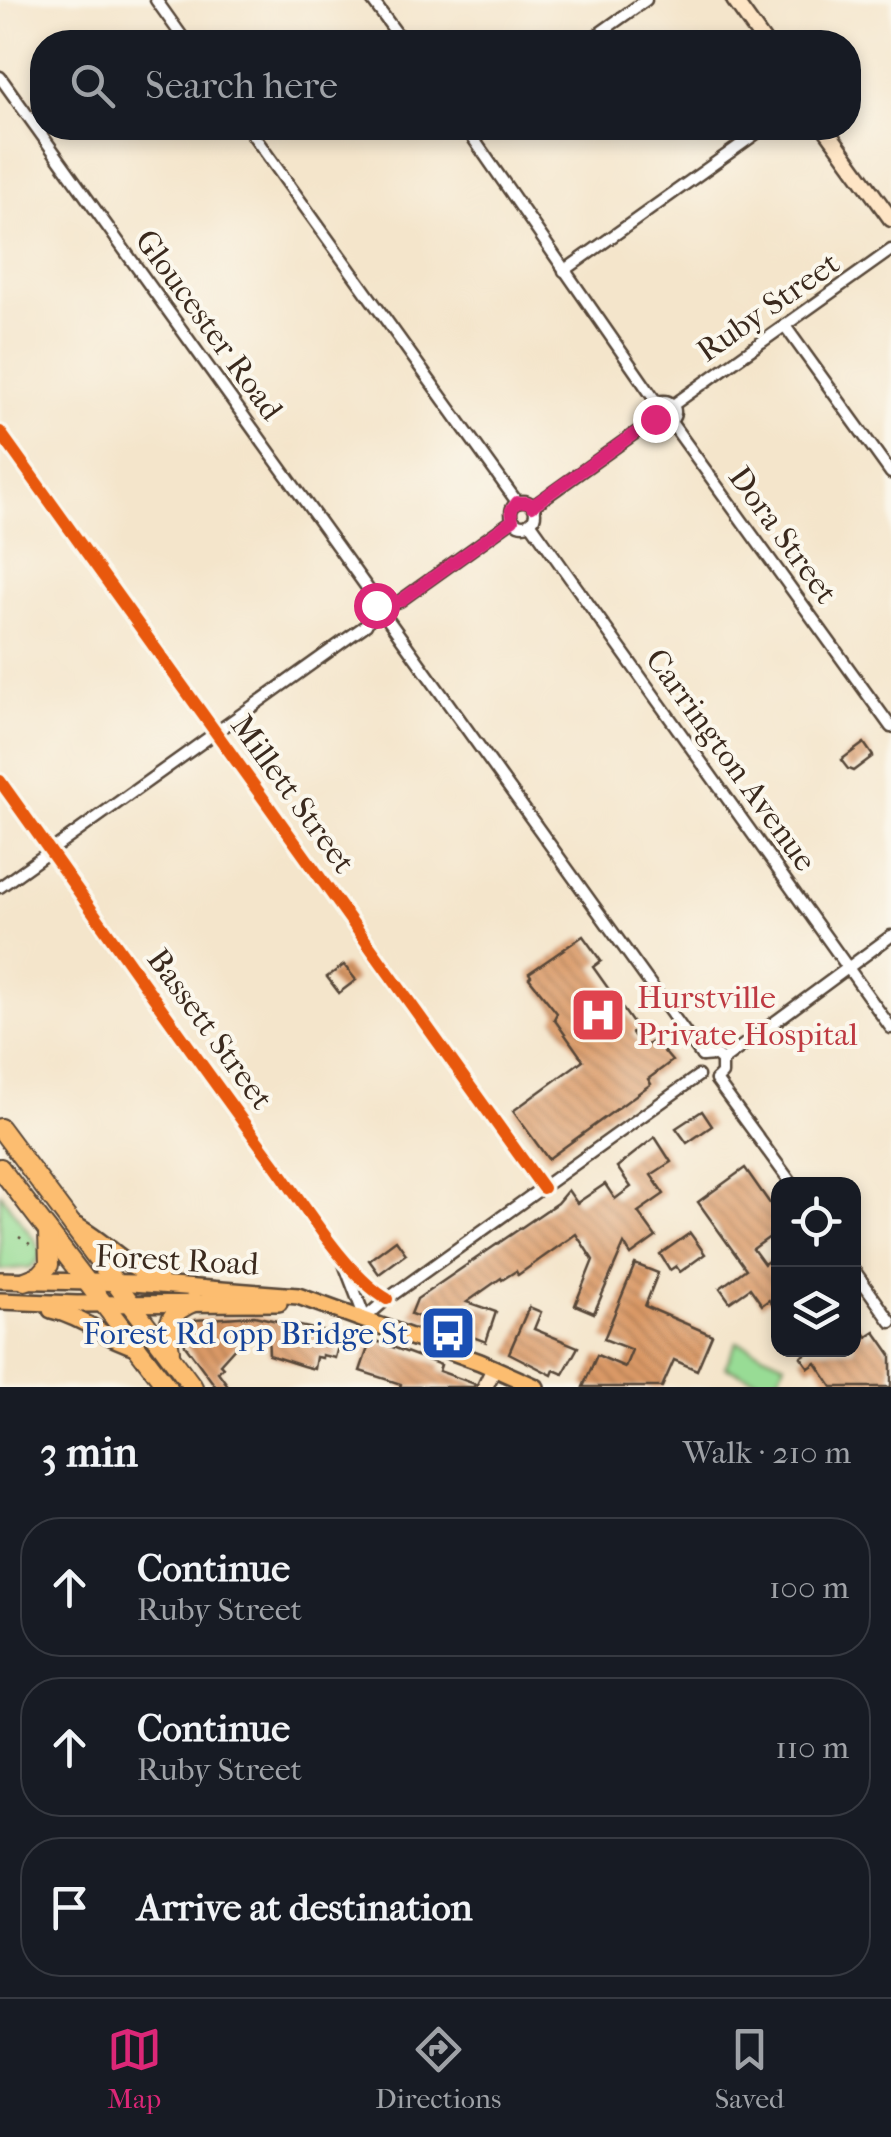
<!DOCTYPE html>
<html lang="en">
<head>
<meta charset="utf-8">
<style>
  :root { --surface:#171b24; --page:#20242c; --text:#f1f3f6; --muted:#9ea1a6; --line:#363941; --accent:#db2777 }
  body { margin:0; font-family:"IM FELL French Canon",serif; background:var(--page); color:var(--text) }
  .controls { position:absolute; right:30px; bottom:30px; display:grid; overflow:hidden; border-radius:20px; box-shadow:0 5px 15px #0003 }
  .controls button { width:90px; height:90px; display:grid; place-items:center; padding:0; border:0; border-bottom:2px solid var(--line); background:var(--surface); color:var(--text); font:50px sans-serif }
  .stop { position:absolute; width:30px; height:30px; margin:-22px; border:8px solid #db2777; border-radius:50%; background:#fff }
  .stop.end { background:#db2777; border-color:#fff; box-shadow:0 2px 10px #0008 }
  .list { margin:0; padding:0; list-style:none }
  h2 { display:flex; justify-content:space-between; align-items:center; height:130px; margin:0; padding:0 40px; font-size:42px }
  h2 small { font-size:32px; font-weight:400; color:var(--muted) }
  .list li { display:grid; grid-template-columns:65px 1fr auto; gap:30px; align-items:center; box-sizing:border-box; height:140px; margin:0 20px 20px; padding:0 20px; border:2px solid var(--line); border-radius:40px }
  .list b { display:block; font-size:38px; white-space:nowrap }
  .list p { margin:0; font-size:32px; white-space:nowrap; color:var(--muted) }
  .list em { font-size:32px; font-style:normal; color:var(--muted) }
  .icon { flex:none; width:55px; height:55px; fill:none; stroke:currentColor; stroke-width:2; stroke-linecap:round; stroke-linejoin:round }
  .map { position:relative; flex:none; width:891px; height:1387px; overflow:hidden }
  .search { position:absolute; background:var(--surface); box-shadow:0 5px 15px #0003; left:30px; right:30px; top:30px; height:110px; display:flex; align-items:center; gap:25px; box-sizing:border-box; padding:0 35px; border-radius:40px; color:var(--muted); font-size:38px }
  .sheet { height:610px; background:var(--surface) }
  nav { display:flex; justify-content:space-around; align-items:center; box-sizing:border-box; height:140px; border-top:2px solid var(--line); background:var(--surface); font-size:28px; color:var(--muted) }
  nav a { display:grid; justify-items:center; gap:5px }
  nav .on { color:var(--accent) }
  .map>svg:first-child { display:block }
</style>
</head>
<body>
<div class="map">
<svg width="891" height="1387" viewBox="0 0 891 1387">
  <defs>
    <pattern id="building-back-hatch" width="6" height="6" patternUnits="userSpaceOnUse" patternTransform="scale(2.5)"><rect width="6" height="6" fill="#da9966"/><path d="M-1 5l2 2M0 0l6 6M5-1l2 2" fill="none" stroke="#b27d53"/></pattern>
  </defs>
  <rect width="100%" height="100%" fill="#fbf7ec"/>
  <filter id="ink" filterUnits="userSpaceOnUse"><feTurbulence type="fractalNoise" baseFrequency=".01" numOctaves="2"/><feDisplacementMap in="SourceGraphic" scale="20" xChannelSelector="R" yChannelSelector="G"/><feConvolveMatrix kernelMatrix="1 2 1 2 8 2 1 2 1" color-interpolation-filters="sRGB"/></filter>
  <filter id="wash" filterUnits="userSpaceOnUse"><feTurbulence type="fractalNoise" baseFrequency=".0048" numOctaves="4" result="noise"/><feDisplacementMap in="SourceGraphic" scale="40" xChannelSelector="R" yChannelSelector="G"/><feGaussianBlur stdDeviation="2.25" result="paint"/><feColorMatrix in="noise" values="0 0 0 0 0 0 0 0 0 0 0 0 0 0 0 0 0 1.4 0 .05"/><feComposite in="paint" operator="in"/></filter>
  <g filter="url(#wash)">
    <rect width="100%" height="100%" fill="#f4e5cb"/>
    <g fill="#98dc95" stroke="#6a835a" stroke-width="2.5">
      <polygon points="0,1193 36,1242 40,1252 38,1260 31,1267 0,1270"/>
      <polygon points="737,1342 785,1363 775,1387 725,1367"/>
    </g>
    <g id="blocks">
      <g fill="url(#building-back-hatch)">
        <polygon points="864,743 873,756 853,771 848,769 841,760"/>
        <polygon points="583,936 601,961 593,967 637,1029 632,1033 643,1048 654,1040 672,1061 648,1079 651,1084 548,1159 513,1111 583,1060 554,1019 557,1013 529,978 531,976 529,973"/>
        <polygon points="344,965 356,980 339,993 327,977"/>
        <polygon points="702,1111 712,1126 687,1143 676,1128"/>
        <polygon points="655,1137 671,1162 651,1175 664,1194 638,1212 656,1237 631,1255 624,1244 594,1313 575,1305 593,1260 576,1234 518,1275 516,1271 502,1280 501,1278 467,1302 496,1312 486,1342 411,1314 417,1299 557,1203 568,1190 577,1203 605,1184 615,1199 631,1187 617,1167"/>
        <polygon points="745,1168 778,1215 778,1231 753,1249 764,1264 778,1254 778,1312 769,1300 762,1305 750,1288 730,1302 720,1288 746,1269 698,1202"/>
        <polygon points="690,1233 705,1254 680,1272 676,1266 670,1270 660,1254"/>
        <polygon points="396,1240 406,1254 379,1274 369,1260"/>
        <polygon points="635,1264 658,1273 645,1306 712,1335 697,1370 674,1360 662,1387 583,1387 597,1355 625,1367 632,1350 604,1339"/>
        <polygon points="529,1307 541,1312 534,1329 578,1347 563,1374 554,1370 552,1375 509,1353"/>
        <polygon points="254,1316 341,1335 335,1358 322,1355 322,1358 316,1357 314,1369 303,1366 269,1355 268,1332 247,1334 220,1364 223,1367 218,1372 229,1387 216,1387 185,1345 183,1328 195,1320"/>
        <polygon points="854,1317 867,1337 875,1332 891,1355 891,1387 832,1387 816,1363 809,1368 801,1357 812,1350 854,1350"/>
        <polygon points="371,1339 441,1365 439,1371 475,1384 474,1387 400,1387 401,1384 360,1371"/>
      </g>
    </g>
  </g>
  <g filter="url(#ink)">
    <use href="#blocks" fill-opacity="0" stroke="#574638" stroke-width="2.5"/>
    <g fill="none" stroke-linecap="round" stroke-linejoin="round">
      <g stroke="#574638" stroke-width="15">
        <g id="street">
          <polyline points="156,0 186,42"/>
          <polyline points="372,0 403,42"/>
          <polyline points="587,42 646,0"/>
          <polyline points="0,77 378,603"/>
          <polyline points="248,128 517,502"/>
          <polyline points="466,128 657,403"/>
          <polyline points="564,271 764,128"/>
          <polyline points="785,326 891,473"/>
          <circle cx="664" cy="412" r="11"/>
          <polyline points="673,405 891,250"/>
          <polyline points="670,421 891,727"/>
          <polyline points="0,432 543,1188"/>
          <circle cx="523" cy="513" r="12"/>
          <polyline points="533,506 655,419"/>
          <polyline points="530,522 891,1028"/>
          <polyline points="389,605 400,601 513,520"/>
          <polyline points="389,621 702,1056"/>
          <path d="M 0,781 C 92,909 181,1039 275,1165 C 304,1205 346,1275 387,1299"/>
          <polyline points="0,887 366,625 378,603"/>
          <polyline points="702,1056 715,1055 722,1061 722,1074 716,1080"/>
          <polyline points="722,1061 891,936"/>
          <polyline points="716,1080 792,1184"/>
          <polyline points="343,1261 365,1318 387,1299 698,1076"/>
          <polyline points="854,1270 891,1322"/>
        </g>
      </g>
      <g stroke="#574638" stroke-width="19">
        <g id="secondary">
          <polyline points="734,0 764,42"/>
          <polyline points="825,128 891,219"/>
          <polyline points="485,1387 494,1368"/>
        </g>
      </g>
      <g stroke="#574638" stroke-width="20">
        <g id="primary">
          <path d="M 71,1223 C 104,1238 124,1268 160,1279"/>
          <polyline points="0,1280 133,1283 298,1296 480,1362 536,1387"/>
          <polyline points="0,1301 77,1304 279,1303"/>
          <path d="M 51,1310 C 84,1317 107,1340 139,1348"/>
        </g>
      </g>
      <g stroke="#574638" stroke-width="22">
        <g id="highway">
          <polyline points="0,1128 193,1387"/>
          <polyline points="0,1168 167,1387"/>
          <polyline points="25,1281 40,1275 49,1265 48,1231"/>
          <path d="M 170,1351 C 165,1324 169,1312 194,1302"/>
        </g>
      </g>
      <polyline stroke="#574638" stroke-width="2.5" stroke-dasharray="2.5 8" stroke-linecap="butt" points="19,1237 33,1246"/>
      <use href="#street" stroke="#fff" stroke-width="10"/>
      <use href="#secondary" stroke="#fee5c5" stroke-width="14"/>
      <use href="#primary" stroke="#fcbd6f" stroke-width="15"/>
      <use href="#highway" stroke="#fcbd6f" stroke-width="18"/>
      <g stroke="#fbf7ec" stroke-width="19">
        <g id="cycleway">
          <polyline points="0,432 543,1188"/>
          <path d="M 0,781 C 92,909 181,1039 275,1165 C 304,1205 346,1275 387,1299"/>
        </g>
      </g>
      <use href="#cycleway" stroke="#e8590c" stroke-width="12"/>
    </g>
  </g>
  <g fill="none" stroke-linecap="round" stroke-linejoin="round" filter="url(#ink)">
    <polyline stroke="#db2777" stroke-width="12" points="376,605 400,601 513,520 511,510 517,502 528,502 532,506 655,419"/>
  </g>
  <defs>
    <g id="hospital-square" transform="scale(2.875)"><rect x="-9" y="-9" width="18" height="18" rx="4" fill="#e0444e" stroke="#fbf7ec"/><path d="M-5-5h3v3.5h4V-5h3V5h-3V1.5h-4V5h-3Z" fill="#fff"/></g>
    <g id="bus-square" transform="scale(2.875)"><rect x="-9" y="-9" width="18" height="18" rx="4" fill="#1a4fb4" stroke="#fbf7ec"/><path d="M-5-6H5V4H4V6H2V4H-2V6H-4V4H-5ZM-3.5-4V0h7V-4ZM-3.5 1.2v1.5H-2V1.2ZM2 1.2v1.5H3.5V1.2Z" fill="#fff"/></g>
  </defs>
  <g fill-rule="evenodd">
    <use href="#hospital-square" x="598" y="1015"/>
    <use href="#bus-square" x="448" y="1333"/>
  </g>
  <g text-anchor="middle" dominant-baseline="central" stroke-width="8" stroke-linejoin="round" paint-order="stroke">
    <g font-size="32" fill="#3b2a1e" stroke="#fbf7ec">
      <text transform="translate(768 307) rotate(-35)">Ruby Street</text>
      <text transform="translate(209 325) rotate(54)">Gloucester Road</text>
      <text transform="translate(783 535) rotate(54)">Dora Street</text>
      <text transform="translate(731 760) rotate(54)">Carrington Avenue</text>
      <text transform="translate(293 794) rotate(54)">Millett Street</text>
      <text transform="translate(210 1029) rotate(54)">Bassett Street</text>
      <text transform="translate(177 1260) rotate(3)">Forest Road</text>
    </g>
    <g font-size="32" fill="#be3a42" stroke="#fbf7ec" text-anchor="start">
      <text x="637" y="997">Hurstville<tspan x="637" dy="37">Private Hospital</tspan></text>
    </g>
    <g font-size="32" fill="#164399" stroke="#fbf7ec" text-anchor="end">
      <text x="409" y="1333">Forest Rd opp Bridge St</text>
    </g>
  </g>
</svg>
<div class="controls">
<button><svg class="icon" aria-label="locate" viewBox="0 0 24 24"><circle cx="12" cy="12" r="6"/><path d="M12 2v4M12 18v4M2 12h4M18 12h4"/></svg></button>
<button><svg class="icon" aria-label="layers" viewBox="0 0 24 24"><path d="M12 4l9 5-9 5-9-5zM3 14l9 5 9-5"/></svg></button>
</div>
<div class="stop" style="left:376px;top:605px"></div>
<div class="stop end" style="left:655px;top:419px"></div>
<div class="search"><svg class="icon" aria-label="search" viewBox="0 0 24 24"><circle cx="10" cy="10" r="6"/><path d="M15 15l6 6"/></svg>Search here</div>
</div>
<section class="sheet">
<h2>3 min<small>Walk · 210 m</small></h2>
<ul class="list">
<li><svg class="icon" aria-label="ahead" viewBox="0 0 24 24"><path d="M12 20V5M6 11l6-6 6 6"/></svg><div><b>Continue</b><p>Ruby Street</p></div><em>100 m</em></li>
<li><svg class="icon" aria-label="ahead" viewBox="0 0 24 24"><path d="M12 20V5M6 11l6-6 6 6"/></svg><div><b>Continue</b><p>Ruby Street</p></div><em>110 m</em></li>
<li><svg class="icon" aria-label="arrive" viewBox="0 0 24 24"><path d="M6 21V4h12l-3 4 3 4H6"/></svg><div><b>Arrive at destination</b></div></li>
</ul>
</section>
<nav>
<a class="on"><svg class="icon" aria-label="map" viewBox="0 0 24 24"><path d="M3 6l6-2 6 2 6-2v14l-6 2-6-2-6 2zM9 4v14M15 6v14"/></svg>Map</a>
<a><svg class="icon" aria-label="directions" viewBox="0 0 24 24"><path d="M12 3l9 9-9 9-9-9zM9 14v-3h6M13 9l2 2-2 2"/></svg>Directions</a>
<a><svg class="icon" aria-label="saved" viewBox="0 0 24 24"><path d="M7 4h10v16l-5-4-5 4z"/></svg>Saved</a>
</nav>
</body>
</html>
